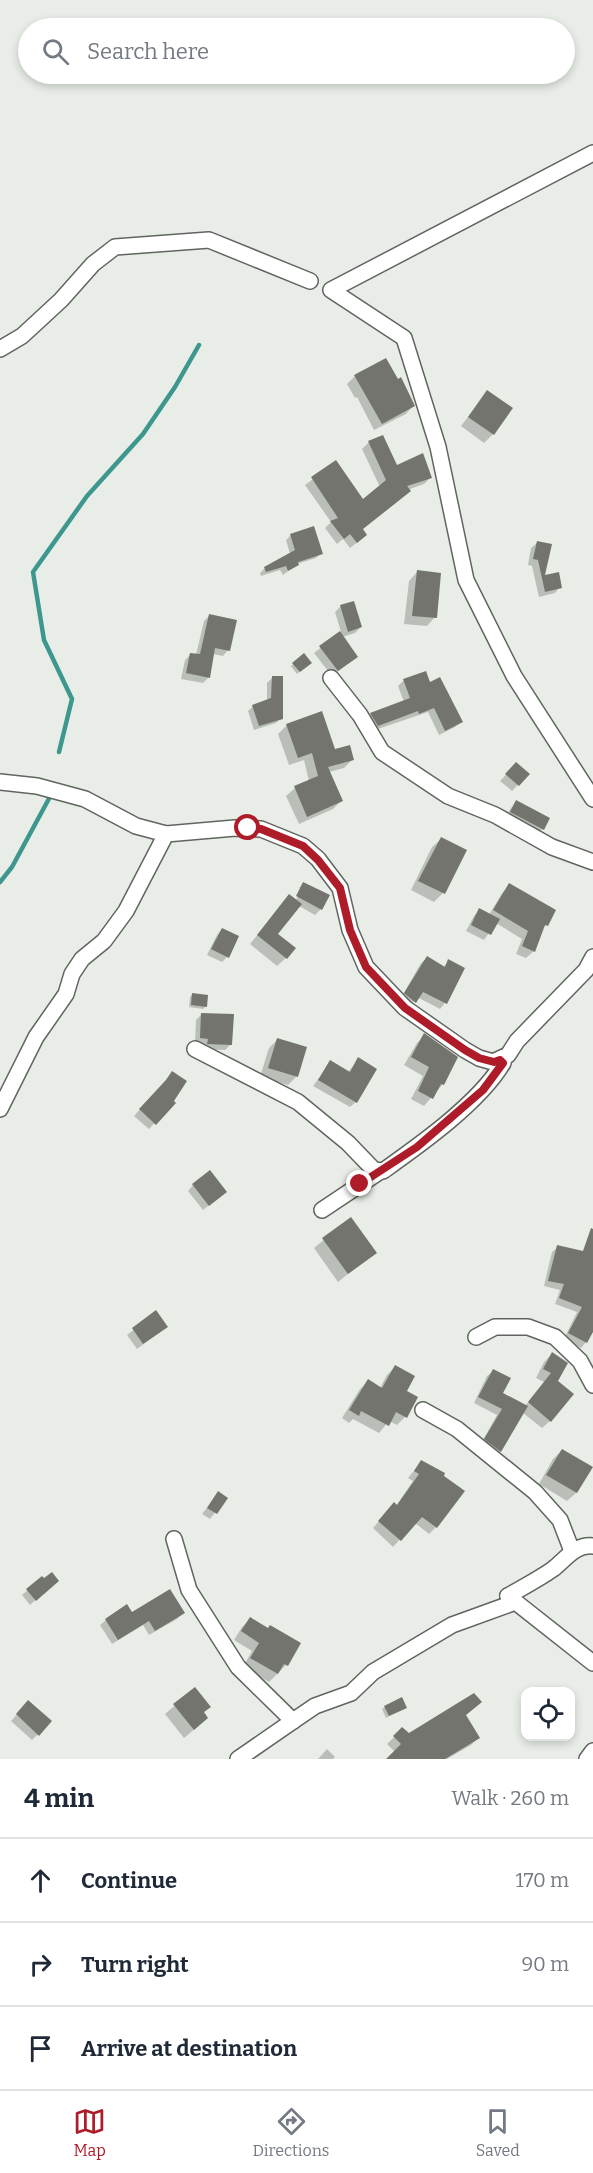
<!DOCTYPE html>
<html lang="en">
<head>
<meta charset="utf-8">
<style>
  :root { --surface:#fff; --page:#f2f2f3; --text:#1f2937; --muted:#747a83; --line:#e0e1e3; --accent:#af1c29 }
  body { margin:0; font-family:Bitter,serif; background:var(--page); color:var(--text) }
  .controls { position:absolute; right:18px; bottom:18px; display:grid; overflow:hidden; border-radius:12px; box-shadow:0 3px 9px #0003 }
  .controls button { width:54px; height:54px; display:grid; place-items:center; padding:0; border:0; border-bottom:2px solid var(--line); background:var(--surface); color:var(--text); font:30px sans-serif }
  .stop { position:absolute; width:18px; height:18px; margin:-14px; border:4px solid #af1c29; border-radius:50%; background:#fff }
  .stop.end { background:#af1c29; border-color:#fff; box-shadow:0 2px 6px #0008 }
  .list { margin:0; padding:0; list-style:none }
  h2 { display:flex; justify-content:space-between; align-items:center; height:78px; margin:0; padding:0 24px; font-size:26px }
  h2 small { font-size:20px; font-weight:400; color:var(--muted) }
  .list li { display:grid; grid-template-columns:39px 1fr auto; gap:18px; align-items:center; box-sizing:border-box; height:84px; padding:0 24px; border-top:2px solid var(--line) }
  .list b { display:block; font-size:22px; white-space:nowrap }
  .list em { font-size:20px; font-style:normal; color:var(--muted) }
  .icon { flex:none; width:33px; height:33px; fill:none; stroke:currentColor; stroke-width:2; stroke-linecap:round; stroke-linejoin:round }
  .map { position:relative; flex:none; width:593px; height:1759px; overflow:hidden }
  .search { position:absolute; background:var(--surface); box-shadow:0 3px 9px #0003; left:18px; right:18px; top:18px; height:66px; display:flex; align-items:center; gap:15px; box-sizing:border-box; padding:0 21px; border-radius:33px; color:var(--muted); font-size:22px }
  .sheet { height:330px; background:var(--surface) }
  nav { display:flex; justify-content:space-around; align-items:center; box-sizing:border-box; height:84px; border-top:2px solid var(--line); background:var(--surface); font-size:16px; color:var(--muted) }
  nav a { display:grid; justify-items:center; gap:3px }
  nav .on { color:var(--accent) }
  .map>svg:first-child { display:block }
</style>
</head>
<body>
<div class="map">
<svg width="593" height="1759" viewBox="0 0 593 1759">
  <rect width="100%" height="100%" fill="#e8eee7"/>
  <g fill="#0003">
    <polygon points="355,376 397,381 413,406 406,414 374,430 357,397 355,398 347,384"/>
    <polygon points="487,392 493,434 484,443 461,426"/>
    <polygon points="382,437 396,467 430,478 424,484 407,490 361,530 359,541 350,548 343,539 337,544 325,528 331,522 305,485 336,462 362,501 380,487 362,449 368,443"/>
    <polygon points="291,535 321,553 316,558 297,564 283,575 280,570 261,576 260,573 265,568 290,554 286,540"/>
    <polygon points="537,543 543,577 560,587 555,593 539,597 532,566 528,565 531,548"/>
    <polygon points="417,572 435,617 427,626 404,624 409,581"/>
    <polygon points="341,606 361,627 355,633 342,637 356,657 332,676 314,653 341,632 335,612"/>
    <polygon points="210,615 228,650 223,656 213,654 209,677 203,683 181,679 185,660 191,654 196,655 204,621"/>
    <polygon points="304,655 310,663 297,674 291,666"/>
    <polygon points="272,678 281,718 276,723 254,730 248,711 253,706 267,702 267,683"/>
    <polygon points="404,680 429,684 461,721 455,727 439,735 428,712 372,731 365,720 371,714 404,702 398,686"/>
    <polygon points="287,725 353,759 344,768 329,772 341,801 333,809 299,824 286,796 295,788 309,781 304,760 289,765 278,734"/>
    <polygon points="516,764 528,774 512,791 500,781"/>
    <polygon points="516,802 543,829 537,834 505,818 511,808"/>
    <polygon points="441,839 465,851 443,893 434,902 411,890 432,847"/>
    <polygon points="304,884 321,909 315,915 299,906 276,934 286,958 277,966 250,944 289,896 294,904 302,888 299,888"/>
    <polygon points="510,885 546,925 542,929 534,951 526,958 516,954 522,939 496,923 484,940 466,931 474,916 479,910 489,915 502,893"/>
    <polygon points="222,929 227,957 222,962 207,955 217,935"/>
    <polygon points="427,958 443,967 449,961 463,968 445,1003 440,1009 417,997 409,1008 400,1000 421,963"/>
    <polygon points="192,995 206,1006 203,1009 189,1007 190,997"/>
    <polygon points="202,1014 231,1044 225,1050 202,1049 203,1044 195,1043 196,1020"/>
    <polygon points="425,1035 443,1084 424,1106 411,1099 423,1076 404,1065 417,1043"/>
    <polygon points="278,1039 297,1076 288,1085 260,1077 269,1048"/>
    <polygon points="359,1059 356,1102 350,1107 313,1086 331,1062 348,1072"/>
    <polygon points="172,1073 173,1103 149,1129 134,1116"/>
    <polygon points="193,1185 219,1197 203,1210 188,1191"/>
    <polygon points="350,1219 375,1252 338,1282 314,1248"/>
    <polygon points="558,1247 557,1270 593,1250 593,1329 586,1342 581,1348 564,1339 577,1312 555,1304 560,1290 544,1286 552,1252"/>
    <polygon points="156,1313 160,1332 137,1349 127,1335"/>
    <polygon points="552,1354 556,1381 550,1421 542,1428 523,1413 500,1451 495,1457 480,1445 497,1415 474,1403 487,1376 493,1371 501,1394 525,1406 544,1382 536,1378 544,1362"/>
    <polygon points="395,1367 405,1391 416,1397 405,1417 397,1425 389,1421 379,1433 353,1419 349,1423 342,1418 360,1389 368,1381 380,1388 387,1375"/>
    <polygon points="562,1450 591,1468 576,1493 567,1501 539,1484 553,1459"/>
    <polygon points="421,1462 436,1527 429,1534 415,1523 393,1547 373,1528 388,1511 396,1506 413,1481 408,1478"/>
    <polygon points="218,1493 226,1498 210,1519 202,1514"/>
    <polygon points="42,1578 52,1585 30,1605 22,1595"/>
    <polygon points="183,1613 177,1619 149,1635 143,1625 112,1644 100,1625 106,1620"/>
    <polygon points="250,1619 299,1644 286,1665 269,1682 243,1667 252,1651 234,1640 242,1627"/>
    <polygon points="194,1689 202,1713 197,1727 184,1738 165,1714"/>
    <polygon points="28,1702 50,1722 32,1740 11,1721"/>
    <polygon points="385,1707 406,1707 386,1718 382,1709"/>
    <polygon points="464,1716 478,1738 471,1745 447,1759 388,1759 395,1752 387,1744 402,1729 408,1735"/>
    <polygon points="327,1749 335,1757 333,1759 318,1759"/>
  </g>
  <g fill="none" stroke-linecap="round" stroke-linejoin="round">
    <g stroke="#3e978f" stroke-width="4.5">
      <polyline points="59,752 72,699 44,640 33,572 87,496 143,434 175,387 199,345"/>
      <polyline points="0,882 12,867 52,793"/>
    </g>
  </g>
  <g fill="#73746d">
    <polygon points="386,358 398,379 401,377 415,406 382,424 354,375"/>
    <polygon points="487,390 513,408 494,435 468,417"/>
    <polygon points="383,435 397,465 423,453 432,478 407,486 411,491 363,529 367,535 357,543 350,534 344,539 330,521 338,518 311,477 336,460 363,499 386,480 368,441"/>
    <polygon points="314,526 323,554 298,562 299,565 288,571 286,566 266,572 264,567 295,550 290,534"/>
    <polygon points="537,541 552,544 545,575 559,572 562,588 545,592 538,560 533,559"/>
    <polygon points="417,570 441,573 437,618 412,616"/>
    <polygon points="354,601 362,627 348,632 340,605"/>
    <polygon points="209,614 237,620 230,651 215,648 210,678 186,673 190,653 200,654"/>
    <polygon points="340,631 358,657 338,671 319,646"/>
    <polygon points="304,653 312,663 300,672 292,663"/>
    <polygon points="426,671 430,682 440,677 463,722 445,731 434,708 419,714 418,711 378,726 370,713 410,698 403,679"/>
    <polygon points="272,676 283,676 283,719 259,726 252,705 271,698"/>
    <polygon points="322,711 335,749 350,745 354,760 328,767 343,801 307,817 294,786 318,776 312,753 298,758 286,724"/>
    <polygon points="516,762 530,774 519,786 505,774"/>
    <polygon points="516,800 550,818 544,830 510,812"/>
    <polygon points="441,837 467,850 445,894 418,881"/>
    <polygon points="303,882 330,895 322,910 296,896"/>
    <polygon points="509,883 556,910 548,926 545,925 535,952 522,946 528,931 493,910"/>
    <polygon points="289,894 302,904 278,934 296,948 287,959 257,935"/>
    <polygon points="479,908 500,919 491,935 471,925"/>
    <polygon points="222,928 239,936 229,958 211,949"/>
    <polygon points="427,956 445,967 448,959 465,968 447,1004 423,992 416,1003 404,993"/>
    <polygon points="192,993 208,995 207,1007 191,1005"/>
    <polygon points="201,1013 234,1014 232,1045 207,1044 208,1039 200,1038"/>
    <polygon points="424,1033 458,1057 444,1085 441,1084 433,1099 418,1091 429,1067 411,1057"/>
    <polygon points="277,1038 307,1047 298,1077 268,1068"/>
    <polygon points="358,1057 377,1069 357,1103 318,1080 330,1060 350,1072"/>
    <polygon points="172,1071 187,1081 174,1101 176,1103 156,1125 139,1109 166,1080"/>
    <polygon points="210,1170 227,1192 209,1206 192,1184"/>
    <polygon points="351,1217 377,1253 348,1274 322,1238"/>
    <polygon points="591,1228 593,1229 593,1332 587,1343 568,1333 582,1307 559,1298 564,1284 548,1281 557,1245 583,1251"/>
    <polygon points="156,1310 168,1327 143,1344 132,1328"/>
    <polygon points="552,1352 568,1363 558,1381 574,1394 551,1422 528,1402 551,1373 543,1369"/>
    <polygon points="395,1365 415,1376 407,1391 418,1397 407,1418 396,1412 389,1426 361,1411 359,1416 349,1410 368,1379 382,1388"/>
    <polygon points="493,1369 511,1378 503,1393 528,1406 501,1452 484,1439 502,1409 478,1397"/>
    <polygon points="562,1449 593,1467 577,1493 546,1475"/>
    <polygon points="421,1460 445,1473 444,1476 465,1491 437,1528 422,1517 401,1541 378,1521 394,1502 397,1505 419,1474 414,1471"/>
    <polygon points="218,1491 228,1498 217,1514 207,1508"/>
    <polygon points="52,1572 59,1581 36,1601 26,1589 42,1576 44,1578"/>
    <polygon points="170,1589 185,1613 155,1631 149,1621 118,1640 105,1619 127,1604 132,1612"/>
    <polygon points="250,1617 268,1628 270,1625 301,1643 288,1666 284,1664 278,1674 250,1658 259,1643 241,1631"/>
    <polygon points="195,1687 211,1707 204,1712 208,1718 194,1730 173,1704"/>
    <polygon points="474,1693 482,1702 466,1715 480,1738 445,1759 386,1759 401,1744 393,1736 402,1727 409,1733"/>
    <polygon points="402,1697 407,1708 389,1716 384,1706"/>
    <polygon points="28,1700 52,1721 39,1736 16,1714"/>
  </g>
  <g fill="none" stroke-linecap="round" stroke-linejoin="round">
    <g stroke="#60655f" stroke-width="18">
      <g id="minor">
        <polyline points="593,153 331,290 404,338 438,447 466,580 514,676 593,799"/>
        <polyline points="0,349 22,336 61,300 93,264 115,247 209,240 310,281"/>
        <polyline points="331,678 360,715 382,752 448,796 495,815 552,847 593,862"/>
        <polyline points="0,782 37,786 85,799 136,826 166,834 235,828 261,829 303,846 318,859 340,888 350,930 366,967 405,1008 465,1050 479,1058 493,1062 508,1055 517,1041 586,970 593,957"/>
        <path d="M 195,1049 L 298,1102 L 348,1143 L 374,1170 L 383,1171 C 421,1144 479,1103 503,1063 L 500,1060"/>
        <polyline points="0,1109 36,1037 66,994 72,974 82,959 104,941 126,911 166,834"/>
        <polyline points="322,1210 379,1172"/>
        <polyline points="476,1337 495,1327 528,1327 555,1337 580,1361 593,1385"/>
        <polyline points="423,1410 457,1429 535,1492 560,1520 572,1551"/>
        <path d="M 174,1539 L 189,1590 L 238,1667 L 293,1721 L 315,1706 L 351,1693 L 373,1672 L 452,1625 L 510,1604 L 508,1596 C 523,1587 539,1579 553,1569 C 566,1559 575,1544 593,1546"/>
        <polyline points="508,1596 593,1663"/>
        <polyline points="238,1759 293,1721"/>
        <polyline points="587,1759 593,1751"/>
      </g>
    </g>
    <use href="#minor" stroke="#fff" stroke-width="15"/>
  </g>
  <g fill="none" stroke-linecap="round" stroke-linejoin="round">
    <polyline stroke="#af1c29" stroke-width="8" points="248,828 261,829 303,846 318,860 340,888 350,930 366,967 405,1008 465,1050 479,1058 494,1062 500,1060 503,1063 483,1090 417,1147 360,1184"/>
  </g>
</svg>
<div class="controls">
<button><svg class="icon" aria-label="locate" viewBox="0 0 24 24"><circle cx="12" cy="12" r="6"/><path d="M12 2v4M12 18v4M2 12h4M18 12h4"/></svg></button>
</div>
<div class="stop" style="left:248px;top:828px"></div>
<div class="stop end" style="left:360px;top:1184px"></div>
<div class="search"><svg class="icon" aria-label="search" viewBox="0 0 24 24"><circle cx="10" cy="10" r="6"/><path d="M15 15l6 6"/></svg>Search here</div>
</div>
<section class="sheet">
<h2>4 min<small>Walk · 260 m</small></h2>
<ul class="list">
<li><svg class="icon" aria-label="ahead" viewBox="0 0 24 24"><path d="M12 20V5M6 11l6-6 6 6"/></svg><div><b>Continue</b></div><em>170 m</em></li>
<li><svg class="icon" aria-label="right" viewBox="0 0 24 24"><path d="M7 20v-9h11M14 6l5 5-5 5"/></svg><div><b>Turn right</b></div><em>90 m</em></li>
<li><svg class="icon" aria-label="arrive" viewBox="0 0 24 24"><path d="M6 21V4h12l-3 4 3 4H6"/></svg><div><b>Arrive at destination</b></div></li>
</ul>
</section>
<nav>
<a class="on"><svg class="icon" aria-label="map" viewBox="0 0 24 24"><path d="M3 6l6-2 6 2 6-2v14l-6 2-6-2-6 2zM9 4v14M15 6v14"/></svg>Map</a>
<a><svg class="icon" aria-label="directions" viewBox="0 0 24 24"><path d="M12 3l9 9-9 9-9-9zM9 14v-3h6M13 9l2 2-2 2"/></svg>Directions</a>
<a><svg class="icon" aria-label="saved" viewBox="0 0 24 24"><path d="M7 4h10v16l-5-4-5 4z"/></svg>Saved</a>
</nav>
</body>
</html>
